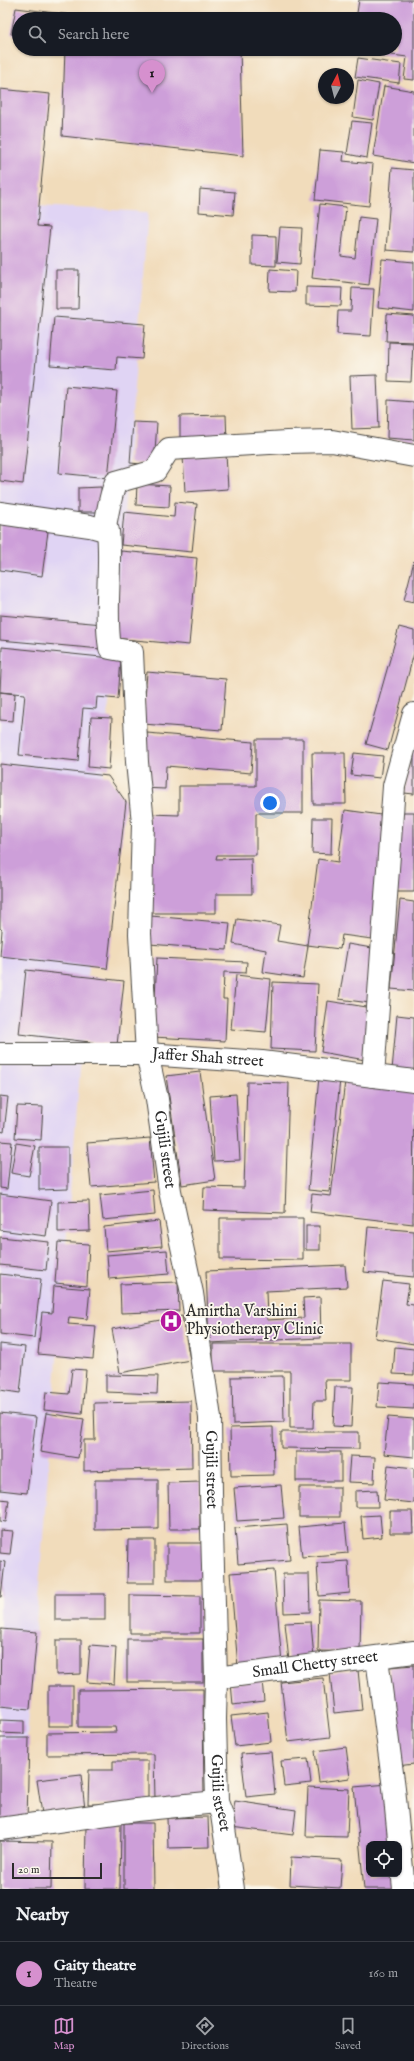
<!DOCTYPE html>
<html lang="en">
<head>
<meta charset="utf-8">
<style>
  :root { --surface:#171b24; --page:#20242c; --text:#f1f3f6; --muted:#9ea1a6; --line:#363941; --accent:#d690ce }
  body { margin:0; font-family:"IM FELL English",serif; background:var(--page); color:var(--text) }
  .controls { position:absolute; right:12px; bottom:12px; display:grid; overflow:hidden; border-radius:8px; box-shadow:0 1px 3px #0004 }
  .controls button { width:36px; height:36px; display:grid; place-items:center; padding:0; border:0; border-bottom:1px solid var(--line); background:var(--surface); color:var(--text); font:20px sans-serif }
  .compass { position:absolute; left:318px; top:68px; width:36px; height:36px; border-radius:50%; background:var(--surface); box-shadow:0 1px 3px #0004; rotate:7deg }
  .scale { position:absolute; left:12px; bottom:10px; width:90px; box-sizing:border-box; padding-left:4px; border:2px solid #2b2b2b; border-top:0; font-size:11px; line-height:14px; white-space:nowrap; color:#2b2b2b; -webkit-text-stroke:3px #fbf7ec; paint-order:stroke }
  .you { position:absolute; left:270px; top:803px; width:14px; height:14px; margin:-10px; border:3px solid #fff; border-radius:50%; background:#1a73e8; box-shadow:0 0 0 6px #1a73e833 }
  .badge { display:grid; place-items:center; width:26px; height:26px; border-radius:50%; background:var(--accent); color:#111; font-size:13px; font-weight:700 }
  .pin { position:absolute; translate:-50% -33px; filter:drop-shadow(0 1px 2px #0008) }
  .pin::after { content:''; position:absolute; top:21px; width:14px; height:12px; background:inherit; clip-path:polygon(0 0,100% 0,50% 100%) }
  .list { margin:0; padding:0; list-style:none }
  h2 { display:flex; justify-content:space-between; align-items:center; height:52px; margin:0; padding:0 16px; font-size:17px }
  h2 small { font-size:13px; font-weight:400; color:var(--muted) }
  .list li { display:grid; grid-template-columns:26px 1fr auto; gap:12px; align-items:center; box-sizing:border-box; height:64px; padding:0 16px; border-top:1px solid var(--line) }
  .list b { display:block; font-size:15px; white-space:nowrap }
  .list p { margin:0; font-size:13px; white-space:nowrap; color:var(--muted) }
  .list em { font-size:13px; font-style:normal; color:var(--muted) }
  .icon { flex:none; width:22px; height:22px; fill:none; stroke:currentColor; stroke-width:2; stroke-linecap:round; stroke-linejoin:round }
  .map { position:relative; flex:none; width:414px; height:1889px; overflow:hidden }
  .search { position:absolute; background:var(--surface); box-shadow:0 1px 3px #0004; left:12px; right:12px; top:12px; height:44px; display:flex; align-items:center; gap:10px; box-sizing:border-box; padding:0 14px; border-radius:22px; color:var(--muted); font-size:15px }
  .sheet { height:116px; background:var(--surface) }
  nav { display:flex; justify-content:space-around; align-items:center; box-sizing:border-box; height:56px; border-top:1px solid var(--line); background:var(--surface); font-size:11px; color:var(--muted) }
  nav a { display:grid; justify-items:center; gap:2px }
  nav .on { color:var(--accent) }
  .map>svg:first-child { display:block }
</style>
</head>
<body>
<div class="map">
<svg width="414" height="1889" viewBox="0 0 414 1889">
  <rect width="100%" height="100%" fill="#fbf7ec"/>
  <filter id="ink" filterUnits="userSpaceOnUse"><feTurbulence type="fractalNoise" baseFrequency=".025" numOctaves="2"/><feDisplacementMap in="SourceGraphic" scale="8" xChannelSelector="R" yChannelSelector="G"/><feConvolveMatrix kernelMatrix="1 2 1 2 8 2 1 2 1" color-interpolation-filters="sRGB"/></filter>
  <filter id="wash" filterUnits="userSpaceOnUse"><feTurbulence type="fractalNoise" baseFrequency=".012" numOctaves="4" result="noise"/><feDisplacementMap in="SourceGraphic" scale="16" xChannelSelector="R" yChannelSelector="G"/><feGaussianBlur stdDeviation="0.9" result="paint"/><feColorMatrix in="noise" values="0 0 0 0 0 0 0 0 0 0 0 0 0 0 0 0 0 1.4 0 .05"/><feComposite in="paint" operator="in"/></filter>
  <g filter="url(#wash)">
    <rect width="100%" height="100%" fill="#f1dcbb"/>
    <polygon fill="#e0d4f4" points="0,204 148,212 15,1889 0,1889"/>
    <g id="blocks">
      <g fill="#cd9fd9">
        <polygon points="359,0 414,0 414,80 404,79 407,57 355,50 395,49 395,19 356,19"/>
        <polygon points="16,8 96,18 96,19 19,19 19,35 11,34"/>
        <polygon points="65,49 240,49 243,156 62,136"/>
        <polygon points="296,49 314,49 313,53"/>
        <polygon points="358,58 401,64 399,83 355,77"/>
        <polygon points="358,80 379,84 373,120 353,117"/>
        <polygon points="384,86 414,91 414,163 373,156"/>
        <polygon points="0,89 50,94 37,226 50,227 23,484 0,481"/>
        <polygon points="352,121 372,123 367,158 347,154"/>
        <polygon points="320,150 344,152 343,161 373,164 369,206 315,200"/>
        <polygon points="392,168 414,170 414,252 386,250"/>
        <polygon points="200,189 235,192 233,215 199,212"/>
        <polygon points="320,204 346,207 341,256 355,258 359,217 376,219 369,285 312,278"/>
        <polygon points="280,227 302,228 300,264 277,262"/>
        <polygon points="252,235 276,236 276,266 252,265"/>
        <polygon points="382,259 414,262 414,312 378,308"/>
        <polygon points="270,269 296,271 295,292 269,291"/>
        <polygon points="56,270 79,270 78,309 56,309"/>
        <polygon points="306,287 342,288 341,306 306,305"/>
        <polygon points="352,288 374,289 371,336 337,334 338,311 351,311"/>
        <polygon points="387,314 414,316 414,342 386,341"/>
        <polygon points="54,317 145,324 142,359 117,357 116,370 50,365"/>
        <polygon points="389,342 413,343 411,382 388,381"/>
        <polygon points="377,375 379,428 352,429 350,376"/>
        <polygon points="66,386 117,391 108,478 59,473"/>
        <polygon points="388,400 414,402 414,440 387,438"/>
        <polygon points="226,415 227,443 180,443 180,416"/>
        <polygon points="133,422 157,423 154,465 130,463"/>
        <polygon points="226,453 228,489 185,492 183,456"/>
        <polygon points="137,484 170,486 169,507 136,505"/>
        <polygon points="101,487 102,512 78,512 78,488"/>
        <polygon points="175,502 197,504 192,552 121,545 124,512 174,517"/>
        <polygon points="0,517 49,524 42,576 0,570"/>
        <polygon points="121,551 197,558 189,645 113,638"/>
        <polygon points="414,561 414,602 404,600"/>
        <polygon points="0,615 103,624 101,649 0,640"/>
        <polygon points="399,627 414,631 414,653 388,750 366,744"/>
        <polygon points="2,647 121,659 118,699 97,697 96,709 83,708 78,761 19,755 25,694 0,692"/>
        <polygon points="147,672 226,679 222,730 143,724"/>
        <polygon points="0,692 15,694 13,721 0,720"/>
        <polygon points="91,717 112,718 109,769 88,767"/>
        <polygon points="147,733 253,742 251,773 166,766 165,789 142,788"/>
        <polygon points="256,739 303,739 303,813 256,813 256,855 217,855 216,859 251,858 252,894 216,894 216,913 149,913 149,814 179,815 179,786 256,786"/>
        <polygon points="414,741 414,794 404,793"/>
        <polygon points="312,753 345,753 346,804 313,804"/>
        <polygon points="354,753 383,756 380,778 351,775"/>
        <polygon points="0,764 108,776 126,802 107,970 106,968 0,956 2,930 0,928"/>
        <polygon points="345,810 388,816 372,939 342,935 340,949 307,945 318,859 338,862"/>
        <rect x="397" y="812" width="17" height="80"/>
        <polygon points="313,818 332,818 331,854 312,853"/>
        <polygon points="400,900 414,902 414,991 391,989"/>
        <polygon points="151,916 230,923 227,950 149,944"/>
        <polygon points="237,919 280,925 277,941 308,946 303,978 263,972 266,950 233,944"/>
        <polygon points="348,944 378,949 370,1003 339,999"/>
        <polygon points="157,958 247,962 246,973 224,972 223,999 227,999 225,1041 153,1037"/>
        <polygon points="26,970 124,981 117,1045 19,1034"/>
        <polygon points="236,975 271,979 266,1032 231,1029"/>
        <polygon points="273,982 318,984 315,1051 271,1049"/>
        <polygon points="328,1001 373,1008 365,1060 321,1052"/>
        <polygon points="397,1015 414,1017 414,1072 392,1070"/>
        <polygon points="200,1072 215,1180 182,1185 166,1076"/>
        <polygon points="319,1077 340,1079 329,1192 308,1190"/>
        <polygon points="345,1081 414,1090 413,1224 310,1212 312,1194 331,1196"/>
        <polygon points="247,1082 289,1083 285,1213 203,1210 204,1187 244,1188"/>
        <polygon points="236,1094 240,1160 214,1161 210,1096"/>
        <polygon points="0,1096 8,1097 4,1132 0,1131"/>
        <polygon points="17,1106 43,1107 41,1140 15,1138"/>
        <polygon points="150,1138 154,1182 91,1187 87,1143"/>
        <polygon points="0,1141 12,1142 7,1189 0,1188"/>
        <polygon points="16,1143 35,1146 29,1176 11,1173"/>
        <polygon points="39,1147 68,1147 68,1189 39,1190"/>
        <polygon points="153,1190 155,1215 103,1220 100,1195"/>
        <polygon points="0,1194 51,1201 46,1236 0,1230"/>
        <polygon points="89,1201 90,1231 58,1232 58,1202"/>
        <polygon points="220,1218 303,1218 303,1260 220,1259"/>
        <polygon points="159,1221 162,1246 106,1251 104,1227"/>
        <rect x="306" y="1226" width="14" height="24"/>
        <polygon points="368,1227 414,1231 414,1277 364,1272"/>
        <polygon points="0,1237 49,1242 46,1270 0,1265"/>
        <polygon points="58,1242 89,1244 87,1286 55,1283"/>
        <polygon points="167,1250 169,1274 109,1279 107,1255"/>
        <polygon points="345,1265 347,1287 266,1291 267,1320 304,1318 303,1298 320,1297 321,1338 209,1343 206,1271"/>
        <polygon points="0,1274 41,1279 34,1338 0,1334"/>
        <polygon points="383,1281 409,1284 406,1304 414,1305 414,1344 375,1338"/>
        <polygon points="178,1282 179,1311 121,1313 120,1284"/>
        <polygon points="54,1286 90,1289 87,1319 69,1317 68,1324 96,1326 93,1359 38,1354 42,1312 52,1313"/>
        <polygon points="182,1316 190,1360 120,1373 112,1329"/>
        <polygon points="0,1344 25,1347 20,1393 0,1390"/>
        <polygon points="213,1344 351,1344 351,1380 325,1380 326,1401 314,1401 313,1428 290,1428 290,1371 213,1371"/>
        <polygon points="395,1347 414,1349 414,1375 393,1374"/>
        <polygon points="72,1369 86,1370 82,1414 44,1410 46,1392 69,1394"/>
        <polygon points="106,1375 158,1376 157,1394 106,1392"/>
        <polygon points="283,1376 284,1422 233,1424 232,1377"/>
        <polygon points="379,1382 414,1384 414,1409 377,1407"/>
        <polygon points="335,1387 353,1387 351,1427 333,1426"/>
        <polygon points="191,1401 192,1468 84,1471 84,1440 95,1440 94,1403"/>
        <polygon points="0,1413 36,1417 27,1493 0,1490"/>
        <polygon points="46,1413 84,1419 78,1458 40,1452"/>
        <polygon points="388,1417 414,1419 414,1457 384,1454"/>
        <polygon points="273,1427 274,1475 231,1476 230,1428"/>
        <polygon points="281,1432 359,1432 359,1449 281,1448"/>
        <rect x="296" y="1452" width="45" height="29"/>
        <polygon points="350,1456 375,1457 374,1483 348,1482"/>
        <polygon points="388,1465 414,1468 414,1503 384,1500"/>
        <polygon points="95,1480 158,1480 158,1529 95,1530"/>
        <polygon points="200,1482 200,1529 169,1529 168,1483"/>
        <polygon points="281,1485 284,1518 237,1521 234,1488"/>
        <rect x="299" y="1487" width="41" height="30"/>
        <polygon points="377,1490 378,1507 355,1507 355,1491"/>
        <polygon points="0,1499 9,1500 6,1522 0,1521"/>
        <polygon points="390,1511 412,1511 413,1533 390,1533"/>
        <polygon points="380,1515 382,1537 363,1539 361,1516"/>
        <polygon points="345,1523 348,1553 302,1557 299,1527"/>
        <polygon points="287,1524 290,1560 238,1564 235,1528"/>
        <polygon points="0,1530 13,1531 10,1554 0,1553"/>
        <polygon points="128,1540 155,1540 155,1583 127,1583"/>
        <rect x="167" y="1543" width="37" height="37"/>
        <polygon points="0,1561 5,1562 1,1597 0,1597"/>
        <polygon points="348,1561 350,1593 319,1596 317,1563"/>
        <polygon points="274,1570 282,1664 238,1667 230,1573"/>
        <polygon points="283,1574 309,1574 310,1612 284,1613"/>
        <rect x="55" y="1594" width="50" height="26"/>
        <polygon points="130,1595 200,1596 200,1633 130,1633"/>
        <polygon points="319,1600 361,1601 360,1652 318,1651"/>
        <polygon points="311,1622 314,1659 289,1661 285,1623"/>
        <polygon points="1,1629 37,1632 30,1709 0,1706"/>
        <rect x="127" y="1639" width="76" height="43"/>
        <polygon points="56,1640 81,1640 81,1674 56,1675"/>
        <polygon points="90,1645 116,1647 114,1684 87,1682"/>
        <polygon points="414,1665 414,1764 397,1766 389,1667"/>
        <polygon points="358,1670 362,1710 334,1713 330,1673"/>
        <polygon points="323,1678 330,1737 288,1742 281,1682"/>
        <polygon points="262,1680 264,1701 233,1705 231,1683"/>
        <rect x="48" y="1686" width="25" height="40"/>
        <polygon points="203,1689 204,1800 155,1800 154,1754 47,1755 47,1733 116,1732 115,1727 78,1727 78,1690"/>
        <polygon points="268,1712 271,1742 235,1746 231,1716"/>
        <polygon points="0,1720 24,1721 24,1734 0,1733"/>
        <polygon points="0,1738 29,1738 27,1821 0,1821"/>
        <polygon points="346,1747 350,1778 319,1782 315,1751"/>
        <polygon points="271,1752 275,1794 246,1797 241,1754"/>
        <polygon points="308,1759 311,1783 284,1786 281,1761"/>
        <polygon points="113,1761 148,1761 148,1805 88,1804 89,1770 113,1770"/>
        <polygon points="81,1775 85,1809 42,1814 37,1780"/>
        <polygon points="388,1784 394,1844 369,1844 369,1874 397,1874 399,1889 364,1889 354,1787"/>
        <polygon points="308,1787 349,1789 347,1837 306,1836"/>
        <polygon points="235,1801 296,1810 293,1835 231,1827"/>
        <polygon points="208,1817 209,1847 168,1848 167,1818"/>
        <polygon points="124,1823 153,1823 154,1889 124,1889"/>
        <polygon points="86,1824 121,1824 120,1889 85,1889"/>
        <polygon points="0,1841 52,1842 51,1889 0,1889"/>
        <polygon points="291,1857 342,1860 340,1888 290,1885"/>
      </g>
    </g>
  </g>
  <g filter="url(#ink)">
    <use href="#blocks" fill-opacity="0" stroke="#494641" stroke-width="1"/>
    <g fill="none" stroke-linecap="round" stroke-linejoin="round">
      <g stroke="#494641" stroke-width="24">
        <g id="minor">
          <path id="s1" d="M 0,513 L 90,526 L 108,531 C 112,571 104,610 110,648 L 132,652 L 137,762 L 143,823 L 140,934 L 147,1054 L 157,1099 L 170,1191 L 192,1293 L 210,1418 L 211,1493 L 216,1678 L 215,1719 L 217,1802 L 222,1815 L 233,1889"/>
          <path d="M 104,530 C 108,514 109,498 116,482 L 155,471 L 169,449 L 287,442 L 332,441 L 414,456"/>
          <path id="s2" d="M 0,1054 L 147,1054 L 262,1062 L 414,1081"/>
          <polyline points="373,1076 394,786 414,714"/>
          <polyline points="377,1658 394,1788 404,1889"/>
          <path id="s3" d="M 216,1678 L 414,1652"/>
          <polyline points="0,1829 136,1810 217,1802"/>
        </g>
      </g>
      <use href="#minor" stroke="#fff" stroke-width="22"/>
    </g>
  </g>
  <defs>
    <g id="hospital-disc" transform="scale(1.15)"><circle r="9.5" fill="#b5179e" stroke="#fbf7ec"/><path d="M-5-5h3v3.5h4V-5h3V5h-3V1.5h-4V5h-3Z" fill="#fff"/></g>
  </defs>
  <g fill-rule="evenodd">
    <use href="#hospital-disc" x="171" y="1321"/>
  </g>
  <g text-anchor="middle" dominant-baseline="central" stroke-width="3.5" stroke-linejoin="round" paint-order="stroke">
    <g font-size="16" fill="#2b2b2b" stroke="#fbf7ec">
      <text stroke="none"><textPath href="#s2" startOffset="208">Jaffer Shah street</textPath></text>
      <text stroke="none"><textPath href="#s1" startOffset="749">Gujili street</textPath></text>
      <text stroke="none"><textPath href="#s1" startOffset="1073">Gujili street</textPath></text>
      <text stroke="none"><textPath href="#s3" startOffset="100">Small Chetty street</textPath></text>
      <text stroke="none"><textPath href="#s1" startOffset="1397">Gujili street</textPath></text>
    </g>
    <g font-size="16" fill="#2b2b2b" stroke="#fbf7ec" text-anchor="start">
      <text x="186" y="1312">Amirtha Varshini<tspan x="186" dy="18">Physiotherapy Clinic</tspan></text>
    </g>
  </g>
</svg>
<div class="controls">
<button><svg class="icon" aria-label="locate" viewBox="0 0 24 24"><circle cx="12" cy="12" r="6"/><path d="M12 2v4M12 18v4M2 12h4M18 12h4"/></svg></button>
</div>
<svg class="compass" viewBox="-18 -18 36 36"><path d="M0-13l5 13h-10z" fill="#e53935"/><path d="M0 13l5-13h-10z" fill="#9ea1a6"/></svg>
<div class="scale">20 m</div>
<div class="you"></div>
<div class="pin badge" style="left:152px;top:93px">1</div>
<div class="search"><svg class="icon" aria-label="search" viewBox="0 0 24 24"><circle cx="10" cy="10" r="6"/><path d="M15 15l6 6"/></svg>Search here</div>
</div>
<section class="sheet">
<h2>Nearby<small></small></h2>
<ul class="list">
<li><span class="badge">1</span><div><b>Gaity theatre</b><p>Theatre</p></div><em>160 m</em></li>
</ul>
</section>
<nav>
<a class="on"><svg class="icon" aria-label="map" viewBox="0 0 24 24"><path d="M3 6l6-2 6 2 6-2v14l-6 2-6-2-6 2zM9 4v14M15 6v14"/></svg>Map</a>
<a><svg class="icon" aria-label="directions" viewBox="0 0 24 24"><path d="M12 3l9 9-9 9-9-9zM9 14v-3h6M13 9l2 2-2 2"/></svg>Directions</a>
<a><svg class="icon" aria-label="saved" viewBox="0 0 24 24"><path d="M7 4h10v16l-5-4-5 4z"/></svg>Saved</a>
</nav>
</body>
</html>
